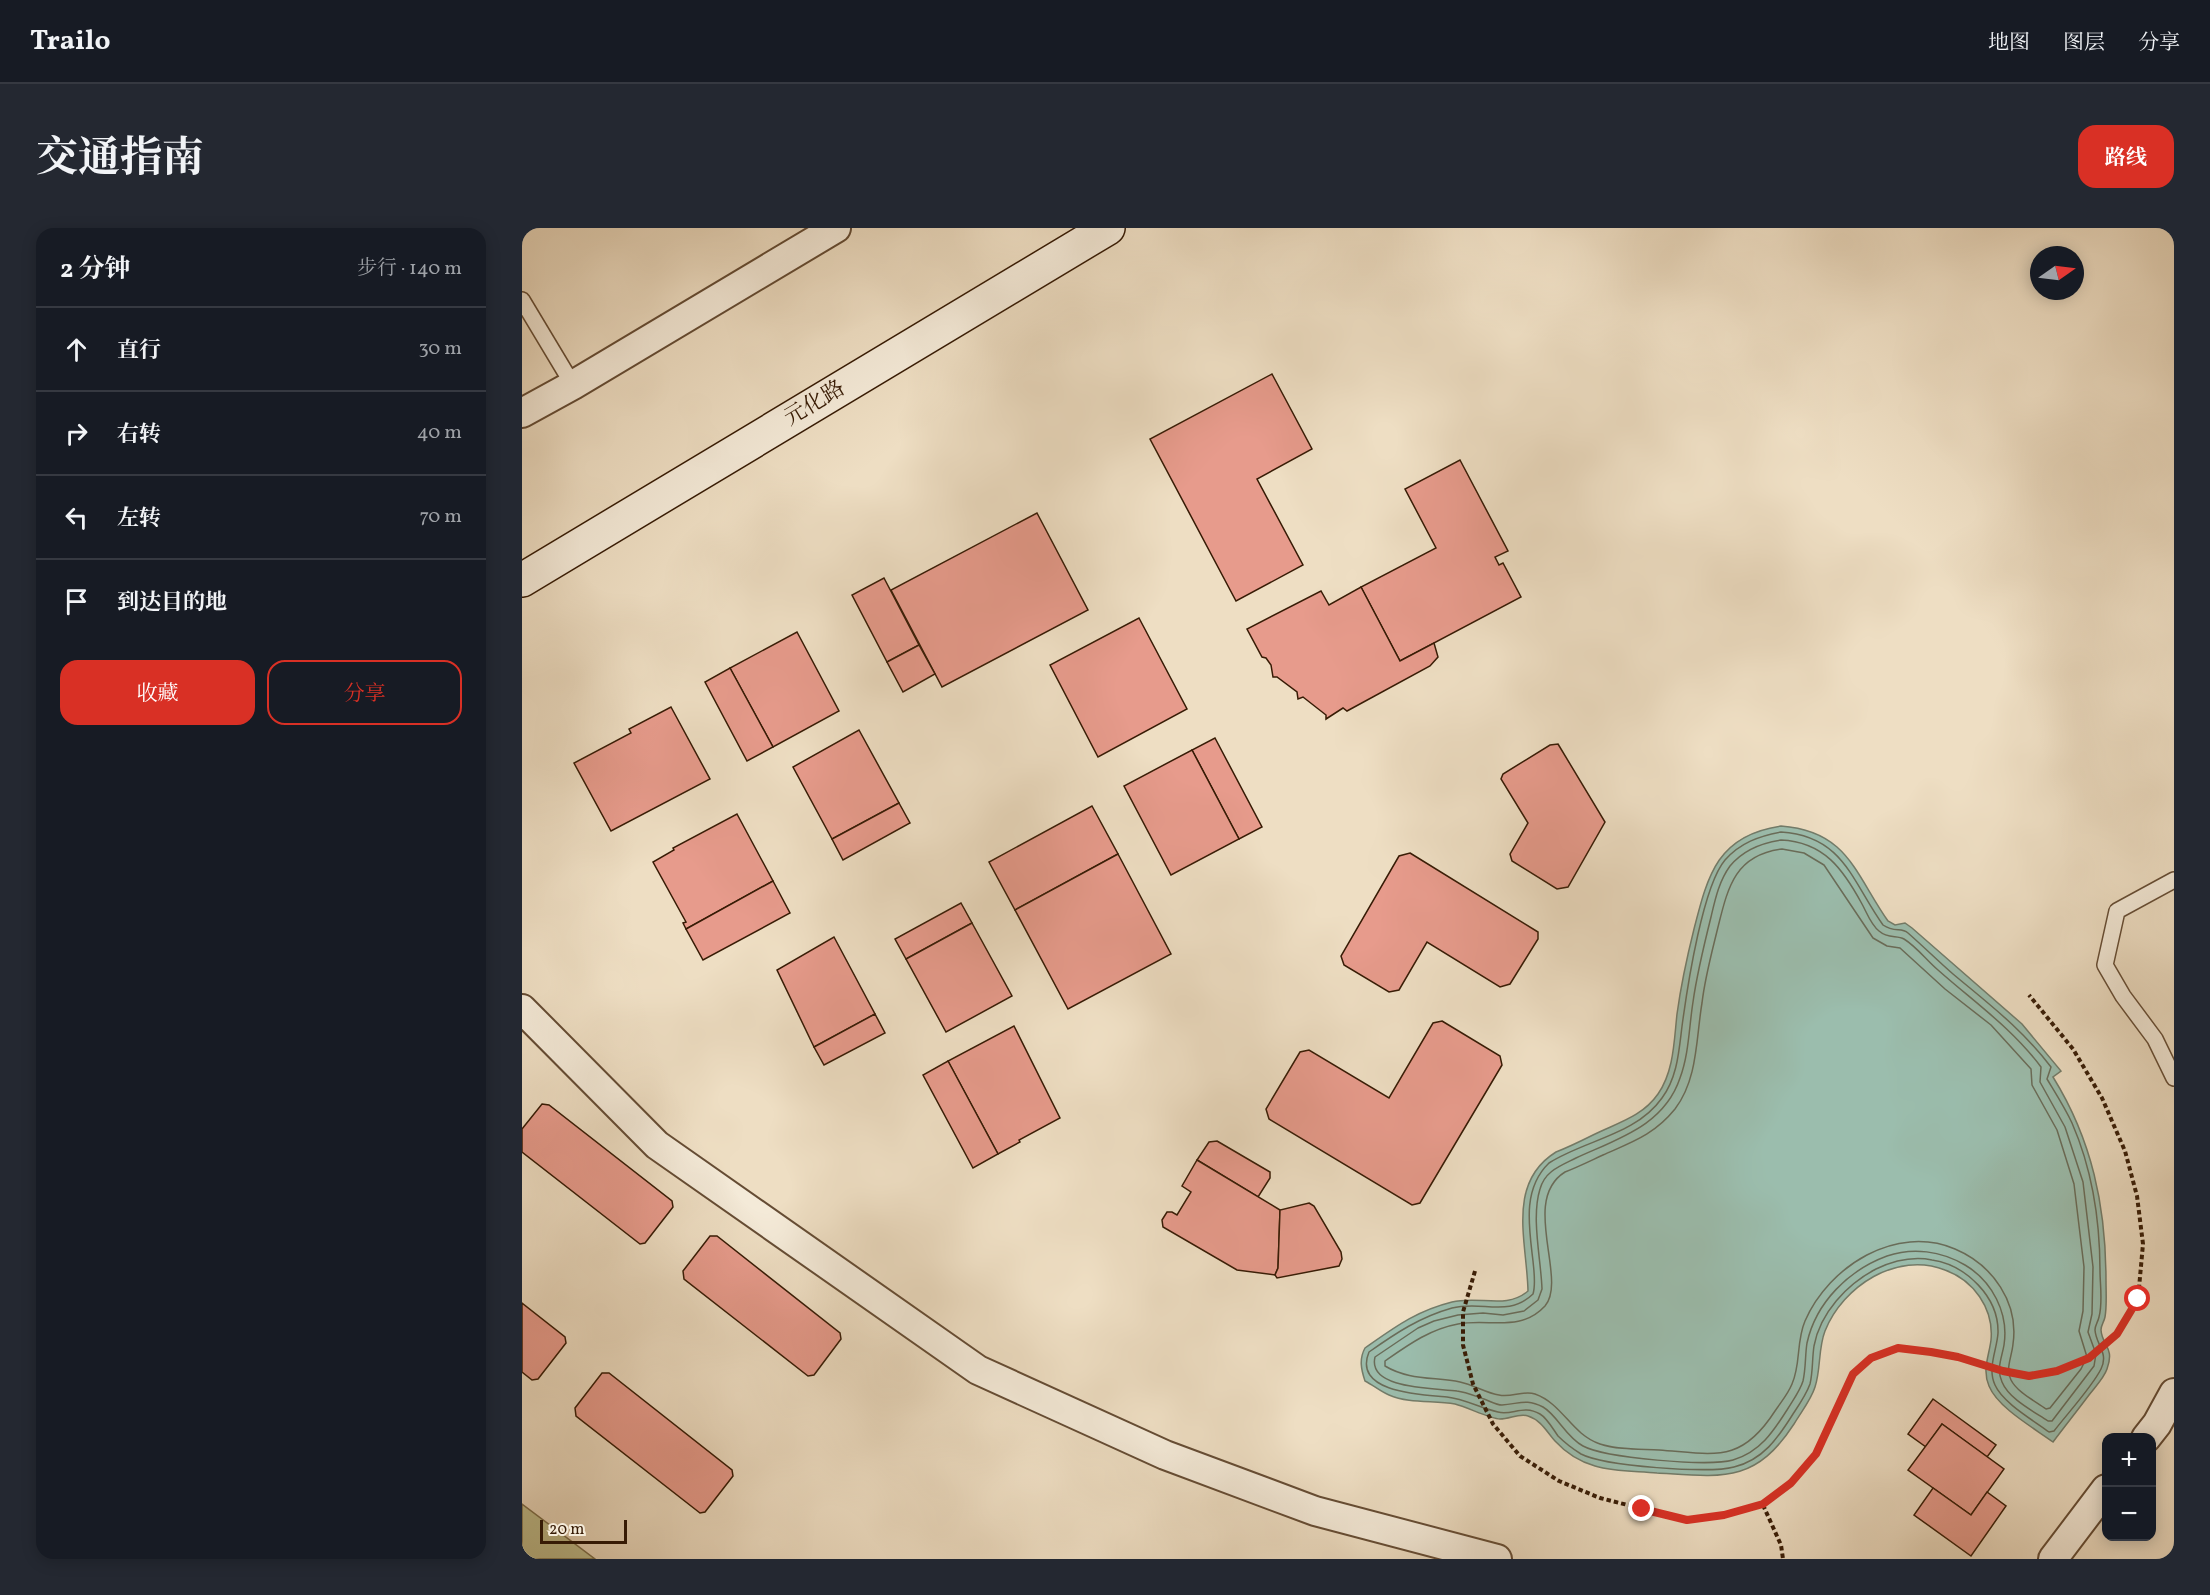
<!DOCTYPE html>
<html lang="zh">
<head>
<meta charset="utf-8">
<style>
  :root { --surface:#171b24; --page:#242831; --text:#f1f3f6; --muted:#9ea1a6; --line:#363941; --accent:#d93025 }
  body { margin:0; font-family:Vollkorn,"Noto Serif SC",serif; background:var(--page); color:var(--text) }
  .controls { position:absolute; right:18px; bottom:18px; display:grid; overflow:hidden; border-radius:12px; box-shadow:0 3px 15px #0003 }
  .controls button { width:54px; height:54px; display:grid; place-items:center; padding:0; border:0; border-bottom:2px solid var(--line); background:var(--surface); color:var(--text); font:30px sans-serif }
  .compass { position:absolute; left:1508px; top:18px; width:54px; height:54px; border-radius:50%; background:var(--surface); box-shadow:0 3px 15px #0003; rotate:76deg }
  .scale { position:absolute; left:18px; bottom:15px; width:87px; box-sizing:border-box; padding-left:6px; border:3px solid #371b05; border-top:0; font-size:16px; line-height:21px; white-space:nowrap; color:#371b05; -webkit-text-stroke:4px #f4ead8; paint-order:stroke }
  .stop { position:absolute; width:18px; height:18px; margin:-14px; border:4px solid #d93025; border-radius:50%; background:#fff }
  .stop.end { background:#d93025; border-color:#fff; box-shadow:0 2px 6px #0008 }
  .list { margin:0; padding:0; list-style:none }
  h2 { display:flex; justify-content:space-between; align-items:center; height:78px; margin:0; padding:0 24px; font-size:26px }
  h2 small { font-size:20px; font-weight:400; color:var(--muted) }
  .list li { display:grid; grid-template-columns:39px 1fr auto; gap:18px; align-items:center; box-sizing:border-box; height:84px; padding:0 24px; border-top:2px solid var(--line) }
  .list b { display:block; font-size:22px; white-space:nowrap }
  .list em { font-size:20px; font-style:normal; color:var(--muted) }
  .actions { display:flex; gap:12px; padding:18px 24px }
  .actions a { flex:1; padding:14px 0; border:2px solid var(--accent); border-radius:18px; text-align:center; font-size:21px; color:var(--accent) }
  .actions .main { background:var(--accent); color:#fff }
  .icon { flex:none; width:33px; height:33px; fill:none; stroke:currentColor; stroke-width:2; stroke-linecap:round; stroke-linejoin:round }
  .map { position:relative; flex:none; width:1652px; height:1331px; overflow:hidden; border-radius:18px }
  header { display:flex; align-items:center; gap:36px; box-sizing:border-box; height:84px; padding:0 30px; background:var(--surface); border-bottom:2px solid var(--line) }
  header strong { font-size:28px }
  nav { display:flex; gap:33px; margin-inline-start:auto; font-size:21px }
  .intro { display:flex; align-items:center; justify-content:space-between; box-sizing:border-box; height:144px; padding:0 36px }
  h1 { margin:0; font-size:42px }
  .button { padding:15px 27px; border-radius:18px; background:var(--accent); color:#fff; font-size:21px; font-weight:700 }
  main { display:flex; gap:36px; padding:0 36px }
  aside { flex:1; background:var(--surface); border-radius:18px; box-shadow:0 3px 15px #0003 }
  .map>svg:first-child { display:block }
</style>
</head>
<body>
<header>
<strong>Trailo</strong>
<nav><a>地图</a><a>图层</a><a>分享</a></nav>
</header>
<div class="intro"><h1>交通指南</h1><a class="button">路线</a></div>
<main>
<aside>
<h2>2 分钟<small>步行 · 140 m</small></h2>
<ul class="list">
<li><svg class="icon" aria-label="ahead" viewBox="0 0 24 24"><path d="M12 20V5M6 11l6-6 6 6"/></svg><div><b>直行</b></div><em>30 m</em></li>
<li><svg class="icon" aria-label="right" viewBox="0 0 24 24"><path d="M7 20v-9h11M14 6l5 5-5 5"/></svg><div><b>右转</b></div><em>40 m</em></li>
<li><svg class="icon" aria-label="left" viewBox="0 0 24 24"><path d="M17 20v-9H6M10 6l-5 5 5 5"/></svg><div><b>左转</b></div><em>70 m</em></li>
<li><svg class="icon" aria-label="arrive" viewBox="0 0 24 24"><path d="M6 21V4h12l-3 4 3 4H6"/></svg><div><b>到达目的地</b></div></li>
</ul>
<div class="actions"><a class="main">收藏</a><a>分享</a></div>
</aside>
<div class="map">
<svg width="1652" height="1331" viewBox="0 0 1652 1331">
  <rect width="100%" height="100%" fill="#eedec3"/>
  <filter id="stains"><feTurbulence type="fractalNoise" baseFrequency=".00333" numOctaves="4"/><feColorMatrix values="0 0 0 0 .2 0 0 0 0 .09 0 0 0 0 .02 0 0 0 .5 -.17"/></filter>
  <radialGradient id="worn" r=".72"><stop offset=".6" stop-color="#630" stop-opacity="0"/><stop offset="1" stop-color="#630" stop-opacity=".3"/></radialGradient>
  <polygon fill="#bfbf8f" stroke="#7b6d4a" stroke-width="1.5" points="0,1276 73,1331 0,1331"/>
  <path fill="#9bbdad" stroke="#737c6a" stroke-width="1.5" d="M 1259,598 C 1326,603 1333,646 1366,693 L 1373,697 L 1383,695 L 1390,700 L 1500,796 L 1539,843 L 1531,849 C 1570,912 1584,978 1584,1053 C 1584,1064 1585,1078 1583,1089 C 1582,1094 1579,1097 1579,1102 C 1580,1118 1593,1119 1585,1141 C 1582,1150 1573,1159 1567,1167 C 1555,1183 1543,1198 1531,1214 C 1512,1200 1476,1180 1467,1158 C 1460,1142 1467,1128 1469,1112 C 1472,1080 1451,1052 1423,1042 C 1375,1023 1321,1058 1303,1103 C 1296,1121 1299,1141 1293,1159 C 1289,1172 1279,1184 1272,1196 C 1233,1256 1200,1249 1135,1245 C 1115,1243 1093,1244 1073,1238 C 1059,1234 1044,1225 1033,1213 C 1025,1204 1019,1192 1006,1188 C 997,1185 988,1191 978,1191 C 969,1191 945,1179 933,1176 C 912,1172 888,1176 867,1167 C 859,1164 851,1157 843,1153 C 839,1141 837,1131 843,1120 C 873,1099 894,1083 930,1074 C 957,1067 984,1082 1006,1063 C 1005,1014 984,955 1034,924 C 1047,919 1059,913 1071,907 C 1095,895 1120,889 1136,866 C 1152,843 1152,813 1155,786 C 1159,757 1165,729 1172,701 C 1186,646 1196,607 1259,598 Z"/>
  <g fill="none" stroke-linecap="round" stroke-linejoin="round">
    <g stroke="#696c59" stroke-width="1.5">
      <path d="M 1259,604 C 1322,608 1330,654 1361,697 C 1373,705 1379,699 1386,705 C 1402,719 1416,733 1431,746 C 1468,777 1499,800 1529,839 L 1525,851 C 1534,866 1543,880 1550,895 C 1570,941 1578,994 1578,1043 C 1578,1057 1581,1075 1577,1089 C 1576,1094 1573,1097 1573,1102 C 1574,1117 1587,1125 1579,1141 C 1570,1159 1545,1186 1532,1203 L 1527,1204 C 1511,1192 1481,1175 1473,1157 C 1465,1140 1475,1122 1476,1105 C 1477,1069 1444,1037 1410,1032 C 1390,1028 1371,1033 1354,1041 C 1325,1056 1298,1085 1292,1118 C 1290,1131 1291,1144 1288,1156 C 1284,1167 1277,1177 1271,1186 C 1256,1210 1241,1232 1212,1239 C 1187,1246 1082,1238 1059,1226 C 1051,1221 1043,1215 1036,1208 C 1031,1201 1025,1190 1018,1186 C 1001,1176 990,1188 976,1184 C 958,1180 943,1171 925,1169 C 901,1167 830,1165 847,1124 C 874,1105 898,1089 930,1080 C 960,1072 986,1090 1011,1066 C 1014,1056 1012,1044 1011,1033 C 1007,999 1000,961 1027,935 C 1063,912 1114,907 1140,870 C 1157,847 1157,818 1161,791 C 1166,755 1181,658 1203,632 C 1218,615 1237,608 1259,604 Z"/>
      <path d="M 1259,612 C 1302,614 1321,641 1340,676 C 1345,685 1349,697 1357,703 C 1366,711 1375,707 1382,711 C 1395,719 1405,733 1416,742 C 1452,774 1490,800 1519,839 L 1518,854 L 1543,899 L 1561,954 L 1571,1039 L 1570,1086 L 1566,1104 L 1574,1126 L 1572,1138 L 1530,1193 L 1526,1193 C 1511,1183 1487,1171 1480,1154 C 1474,1141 1480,1129 1482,1117 C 1487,1085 1470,1053 1443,1037 C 1419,1023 1391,1019 1365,1028 C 1327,1042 1294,1074 1285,1115 C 1283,1127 1284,1140 1281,1153 C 1278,1163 1271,1172 1265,1182 C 1251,1204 1238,1224 1211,1232 C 1187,1239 1083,1230 1061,1218 C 1044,1209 1035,1187 1021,1179 C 1004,1170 997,1176 980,1177 C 974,1177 968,1173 962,1171 C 953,1168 944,1164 935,1163 C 915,1160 845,1162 853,1129 L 896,1100 L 912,1093 L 936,1087 L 961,1085 L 981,1087 L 1002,1083 L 1016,1072 L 1020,1061 C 1019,1031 1009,990 1018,961 C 1023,943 1038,938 1054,930 C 1095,911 1142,898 1158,850 C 1167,826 1167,799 1171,774 C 1175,745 1182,717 1189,689 C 1193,672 1197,653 1208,638 C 1221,622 1239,615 1259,612 Z"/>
      <path d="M 1260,621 L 1282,625 L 1302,637 L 1351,710 L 1365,718 L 1378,720 L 1423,761 L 1469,797 L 1509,841 L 1510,857 L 1535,902 L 1552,956 L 1562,1039 L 1561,1083 L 1557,1103 L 1565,1129 L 1559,1141 L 1528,1180 L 1524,1181 C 1513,1173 1495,1164 1489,1152 C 1483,1141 1490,1128 1491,1116 C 1497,1075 1471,1037 1433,1021 C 1374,996 1307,1038 1283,1093 C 1274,1114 1279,1136 1270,1156 C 1266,1166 1259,1174 1253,1183 C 1219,1236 1193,1226 1137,1222 C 1118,1221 1096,1222 1078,1216 C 1049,1206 1041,1176 1013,1166 C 1001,1162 989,1170 977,1167 C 964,1165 952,1157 938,1154 C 912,1149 886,1152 863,1138 L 863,1133 C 886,1117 908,1101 936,1096 C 967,1090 998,1105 1023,1078 C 1046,1051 998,972 1043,944 C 1056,939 1068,933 1081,927 C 1110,914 1132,907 1153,881 C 1176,851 1174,810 1180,775 C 1183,749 1190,724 1196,699 C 1206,659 1213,627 1260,621 Z"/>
    </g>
  </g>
  <g fill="#e79b8c" stroke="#371b05" stroke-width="1.5">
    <polygon points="750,146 790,221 735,251 781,337 714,373 628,211"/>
    <polygon points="938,232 986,323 973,329 977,337 981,335 999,369 878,433 839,359 914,320 883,261"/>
    <polygon points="515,285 566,382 420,459 369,362"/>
    <polygon points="362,350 397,417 365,434 330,367"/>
    <polygon points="839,359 878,433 912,415 916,429 908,438 825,483 821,480 804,491 804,487 781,469 776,471 775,464 755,449 751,449 749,437 744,430 740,429 725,401 799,363 807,377"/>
    <polygon points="617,390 665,481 576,529 528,437"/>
    <polygon points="275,404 317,483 251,519 208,440"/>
    <polygon points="397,417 413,446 381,464 365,434"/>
    <polygon points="208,440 251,519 225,533 183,454"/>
    <polygon points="149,479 188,551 89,603 52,535 109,505 107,501"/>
    <polygon points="337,502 377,575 310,611 271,539"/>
    <polygon points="693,510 740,599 717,611 670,522"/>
    <polygon points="1036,516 1083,594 1046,659 1035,661 990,633 988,626 1006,595 979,551 981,546 1028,517"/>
    <polygon points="670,522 717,611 649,647 602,558"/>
    <polygon points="377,575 388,595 321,632 310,611"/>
    <polygon points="570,578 596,626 493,682 467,634"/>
    <polygon points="215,586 251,653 164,701 161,695 164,694 131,634 152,622 151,620"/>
    <polygon points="888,625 1016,704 1016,711 988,756 978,759 905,714 877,762 867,764 822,737 819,728 877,628"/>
    <polygon points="596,626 649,726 546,781 493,682"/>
    <polygon points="251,653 268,685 181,732 164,701"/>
    <polygon points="439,675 450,695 384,731 373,711"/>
    <polygon points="450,695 490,768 424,804 384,731"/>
    <polygon points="312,709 353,786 292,819 255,742"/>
    <polygon points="353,786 363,805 302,837 292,819"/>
    <polygon points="920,793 978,828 980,837 898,975 890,977 747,891 744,881 778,824 787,822 867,870 911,795"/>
    <polygon points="492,798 538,890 497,912 498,914 476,926 426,833"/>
    <polygon points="426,833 476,926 451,940 401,847"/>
    <polygon points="20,876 27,877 150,973 151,979 123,1015 118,1016 0,924 0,901"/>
    <polygon points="695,913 748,944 748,950 736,969 675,932 687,914"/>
    <polygon points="675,932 758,982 756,1040 753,1047 715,1042 641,999 640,992 645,984 650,984 655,987 669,964 660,958"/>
    <polygon points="787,975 792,978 819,1024 820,1031 817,1038 755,1050 753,1047 756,1040 758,982"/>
    <polygon points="188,1008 195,1008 318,1105 319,1111 292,1147 286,1148 162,1051 161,1043"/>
    <polygon points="0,1075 43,1109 44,1115 16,1151 10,1152 0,1144"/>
    <polygon points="80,1145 87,1145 210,1242 211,1248 183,1284 178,1285 54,1188 53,1180"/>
    <polygon points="1411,1171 1474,1217 1465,1229 1420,1196 1404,1219 1386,1206"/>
    <polygon points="1420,1196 1482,1241 1449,1287 1386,1242"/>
    <polygon points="1411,1260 1449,1287 1465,1264 1484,1278 1449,1328 1392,1287"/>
  </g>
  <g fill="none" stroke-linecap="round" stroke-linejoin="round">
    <g stroke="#654c34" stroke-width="18">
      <g id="lane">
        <polyline points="0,72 51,157"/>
        <polyline points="1652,652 1595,683 1583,737 1601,768 1633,811 1652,850"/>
      </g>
    </g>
    <g stroke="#654c34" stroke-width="32">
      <g id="street">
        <polyline points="0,185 51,157 314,0"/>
        <polyline points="0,781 135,917 456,1142 643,1227 793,1283 975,1331"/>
        <polyline points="1624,1210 1635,1196 1652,1165"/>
        <polyline points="1531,1331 1584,1261"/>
      </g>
    </g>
    <g stroke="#371b05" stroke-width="36">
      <polyline id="secondary" points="0,352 586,0"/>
    </g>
    <g stroke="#371b05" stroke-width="4" stroke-dasharray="4.5 3" stroke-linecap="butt">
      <polyline points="953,1043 941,1084 941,1117 951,1156 971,1196 998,1228 1037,1253 1078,1270 1165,1292 1202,1287 1241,1277 1269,1255 1294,1226 1331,1146 1349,1130 1375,1120 1409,1123 1436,1129 1481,1143 1507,1147 1535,1143 1567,1129 1595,1106 1616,1071 1621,1016 1615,968 1603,923 1580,870 1551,821 1507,767"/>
      <polyline points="1241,1277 1259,1317 1261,1331"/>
    </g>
    <use href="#lane" stroke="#f4ead8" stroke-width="15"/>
    <use href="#street" stroke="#f4ead8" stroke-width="28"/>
    <use href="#secondary" stroke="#f4ead8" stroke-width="33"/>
  </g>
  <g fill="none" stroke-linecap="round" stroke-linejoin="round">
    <polyline stroke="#d93025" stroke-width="8" points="1120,1281 1165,1292 1202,1287 1241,1276 1269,1255 1294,1226 1331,1146 1349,1130 1376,1120 1409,1124 1436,1129 1481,1143 1507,1148 1535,1143 1567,1130 1595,1106 1616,1071"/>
  </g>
  <g text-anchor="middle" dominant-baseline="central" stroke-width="4.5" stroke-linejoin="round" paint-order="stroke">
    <g font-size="22" fill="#371b05" stroke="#f4ead8">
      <text transform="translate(293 176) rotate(-31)">元化路</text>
    </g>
  </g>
  <rect width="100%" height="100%" filter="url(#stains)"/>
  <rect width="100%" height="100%" fill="url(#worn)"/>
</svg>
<div class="controls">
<button>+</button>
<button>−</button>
</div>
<svg class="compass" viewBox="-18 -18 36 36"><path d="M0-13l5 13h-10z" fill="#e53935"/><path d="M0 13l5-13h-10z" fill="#9ea1a6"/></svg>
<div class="scale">20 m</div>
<div class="stop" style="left:1616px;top:1071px"></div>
<div class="stop end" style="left:1120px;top:1281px"></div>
</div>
</main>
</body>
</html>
